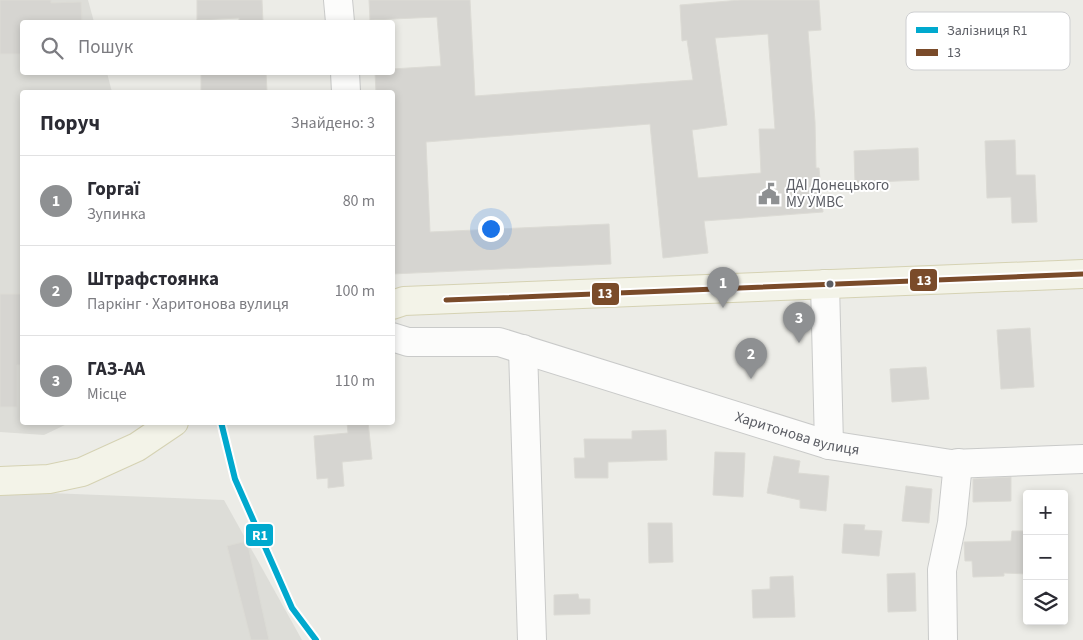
<!DOCTYPE html>
<html lang="uk">
<head>
<meta charset="utf-8">
<style>
  :root { --surface:#fff; --page:#f2f2f3; --text:#2b2b33; --muted:#7c7c81; --line:#e1e1e2; --accent:#8e9092 }
  body { margin:0; font-family:"Source Sans 3",sans-serif; background:var(--page); color:var(--text) }
  .controls { position:absolute; right:15px; bottom:15px; display:grid; overflow:hidden; border-radius:5px; box-shadow:0 2px 8px #0003 }
  .controls button { width:45px; height:45px; display:grid; place-items:center; padding:0; border:0; border-bottom:1px solid var(--line); background:var(--surface); color:var(--text); font:25px sans-serif }
  .you { position:absolute; left:490px; top:228px; width:18px; height:18px; margin:-12px; border:4px solid #fff; border-radius:50%; background:#1a73e8; box-shadow:0 0 0 8px #1a73e833 }
  .badge { display:grid; place-items:center; width:32px; height:32px; border-radius:50%; background:var(--accent); color:#fff; font-size:16px; font-weight:700 }
  .pin { position:absolute; translate:-50% -41px; filter:drop-shadow(0 1px 2px #0008) }
  .pin::after { content:''; position:absolute; top:26px; width:18px; height:15px; background:inherit; clip-path:polygon(0 0,100% 0,50% 100%) }
  .list { margin:0; padding:0; list-style:none }
  h2 { display:flex; justify-content:space-between; align-items:center; height:65px; margin:0; padding:0 20px; font-size:21px }
  h2 small { font-size:16px; font-weight:400; color:var(--muted) }
  .list li { display:grid; grid-template-columns:32px 1fr auto; gap:15px; align-items:center; box-sizing:border-box; height:90px; padding:0 20px; border-top:1px solid var(--line) }
  .list b { display:block; font-size:19px; white-space:nowrap }
  .list p { margin:0; font-size:16px; white-space:nowrap; color:var(--muted) }
  .list em { font-size:16px; font-style:normal; color:var(--muted) }
  .icon { flex:none; width:28px; height:28px; fill:none; stroke:currentColor; stroke-width:2; stroke-linecap:round; stroke-linejoin:round }
  .map { position:relative; flex:none; width:1083px; height:640px; overflow:hidden }
  .search { position:absolute; background:var(--surface); box-shadow:0 2px 8px #0003; left:20px; top:20px; width:375px; height:55px; display:flex; align-items:center; gap:12px; box-sizing:border-box; padding:0 18px; border-radius:5px; color:var(--muted); font-size:19px }
  .panel { position:absolute; background:var(--surface); box-shadow:0 2px 8px #0003; left:20px; top:90px; width:375px; height:335px; border-radius:5px }
  .map>svg:first-child { display:block }
</style>
</head>
<body>
<div class="map">
<svg width="1083" height="640" viewBox="0 0 1083 640">
  <rect width="100%" height="100%" fill="#ecece7"/>
  <g fill="#ddddd8">
    <polygon points="0,0 88,0 94,22 22,22 22,72 107,73 112,92 22,92 22,422 69,423 44,435 0,432"/>
    <polygon points="0,491 224,500 302,640 0,640"/>
  </g>
  <g fill="#d6d5d1" stroke="#dcdbd5" fill-rule="evenodd">
    <polygon points="0,0 51,0 51,3 81,2 82,22 22,22 22,54 0,54"/>
    <polygon points="197,0 262,0 263,22 239,22 239,18 197,20"/>
    <path d="M 369,0 L 470,0 L 475,96 L 693,80 L 687,40 L 682,41 L 680,5 L 741,0 L 819,0 L 821,30 L 808,31 L 815,122 L 816,168 L 819,168 L 823,212 L 704,221 L 708,253 L 663,258 L 650,124 L 426,142 L 430,232 L 609,224 L 611,264 L 392,274 L 392,92 L 376,92 L 375,72 L 392,72 L 392,69 L 441,66 L 437,17 L 370,20 ZM 768,34 L 775,129 L 759,129 L 761,173 L 698,178 L 692,130 L 727,125 L 715,38 Z"/>
    <polygon points="201,72 266,72 267,92 201,92"/>
    <polygon points="1015,140 1016,175 1035,175 1037,222 1012,223 1011,197 987,198 985,141"/>
    <polygon points="918,148 919,180 855,183 854,151"/>
    <polygon points="0,294 22,294 22,365 17,365 17,407 0,407"/>
    <polygon points="1030,328 1034,387 1001,389 997,330"/>
    <polygon points="926,367 929,399 892,402 890,369"/>
    <polygon points="347,422 368,422 372,459 342,462 344,486 328,488 328,478 317,479 314,436 348,433"/>
    <polygon points="666,430 667,460 608,462 608,478 575,478 574,458 585,458 584,439 632,439 632,431"/>
    <polygon points="715,452 745,453 743,497 713,495"/>
    <polygon points="774,456 800,461 798,473 829,476 826,511 800,508 800,500 767,493"/>
    <polygon points="1011,477 1011,501 973,502 973,479"/>
    <polygon points="906,486 932,489 929,523 902,521"/>
    <polygon points="648,523 672,523 673,562 649,563"/>
    <polygon points="844,524 865,525 864,530 882,531 879,556 842,553"/>
    <polygon points="1012,531 1027,531 1027,574 1004,573 1004,576 973,577 972,561 965,561 964,542 1011,541"/>
    <polygon points="247,541 269,640 251,640 227,546"/>
    <polygon points="915,573 916,611 888,612 887,574"/>
    <polygon points="793,576 795,617 753,618 752,590 770,589 770,577"/>
    <polygon points="578,594 579,599 590,599 590,614 554,615 554,595"/>
  </g>
  <g fill="none" stroke-linecap="round" stroke-linejoin="round">
    <g stroke="#c9cac9" stroke-width="30">
      <g id="minor">
        <polyline points="338,0 340,22"/>
        <polyline points="345,72 346,92"/>
        <polyline points="825,284 829,445"/>
        <path id="s1" d="M 392,337 L 408,342 L 499,342 L 829,445 L 951,464 L 1083,459"/>
        <polyline points="523,349 532,640"/>
        <polyline points="943,640 942,570 952,523 958,463"/>
      </g>
    </g>
    <g stroke="#d5d2b3" stroke-width="30">
      <g id="major">
        <polyline points="392,305 404,301 1083,274"/>
        <polyline points="0,481 49,479 82,472 137,447 174,422"/>
      </g>
    </g>
    <use href="#minor" stroke="#fcfcfb" stroke-width="28"/>
    <use href="#major" stroke="#f3f3e8" stroke-width="28"/>
    <g stroke="#fff" stroke-width="9">
      <polyline id="bus-1" points="446,300 1083,274"/>
    </g>
    <use href="#bus-1" stroke="#7a4b2a" stroke-width="5"/>
    <g stroke="#fff" stroke-width="10">
      <polyline id="rail-1" points="221,422 235,479 292,608 316,640"/>
    </g>
    <use href="#rail-1" stroke="#00a9ce" stroke-width="6"/>
  </g>
  <defs>
    <g id="civic-bare" transform="scale(1.725)"><path d="M-.6-6.5H3V-4.5H.6V-3L4-1V1h2V6H-6V1h2V-1L-.6-3ZM-1.2 2.5V6h2.4V2.5Z" fill="#8e9092" stroke="#fff" stroke-width="2.5" paint-order="stroke"/></g>
  </defs>
  <g fill-rule="evenodd">
    <use href="#civic-bare" x="769" y="194"/>
  </g>
  <circle fill="#5c5e65" stroke="#fff" stroke-width="2" cx="830" cy="284" r="4.5"/>
  <g text-anchor="middle" dominant-baseline="central" stroke-width="4" stroke-linejoin="round" paint-order="stroke">
    <g font-size="15" fill="#5c5e65" stroke="#fff" text-anchor="start">
      <text x="786" y="185">ДАІ Донецького<tspan x="786" dy="17">МУ УМВС</tspan></text>
    </g>
    <g font-size="15" fill="#5c5e65" stroke="#fff">
      <text stroke="none"><textPath href="#s1" startOffset="420">Харитонова вулиця</textPath></text>
    </g>
  </g>
  <rect x="906" y="12" width="164" height="58" rx="8" fill="#fff" stroke="#cecfd1" stroke-width="1"/>
  <rect x="916" y="27" width="22" height="6" fill="#00a9ce"/>
  <rect x="916" y="49" width="22" height="7" fill="#7a4b2a"/>
  <g font-size="14" fill="#5c5e65">
    <text x="947" y="35">Залізниця R1</text>
    <text x="947" y="57">13</text>
  </g>
  <g stroke="#fff" stroke-width="2">
    <rect x="909" y="268" width="29" height="24" rx="5" fill="#7a4b2a"/>
    <rect x="591" y="282" width="29" height="24" rx="5" fill="#7a4b2a"/>
    <rect x="245" y="523" width="29" height="24" rx="5" fill="#00a9ce"/>
  </g>
  <g font-size="14" text-anchor="middle" font-weight="bold" fill="#fff">
    <text x="924" y="285">13</text>
    <text x="605" y="298">13</text>
    <text x="260" y="540">R1</text>
  </g>
</svg>
<div class="controls">
<button>+</button>
<button>−</button>
<button><svg class="icon" aria-label="layers" viewBox="0 0 24 24"><path d="M12 4l9 5-9 5-9-5zM3 14l9 5 9-5"/></svg></button>
</div>
<div class="you"></div>
<div class="pin badge" style="left:723px;top:308px">1</div>
<div class="pin badge" style="left:751px;top:379px">2</div>
<div class="pin badge" style="left:799px;top:343px">3</div>
<div class="search"><svg class="icon" aria-label="search" viewBox="0 0 24 24"><circle cx="10" cy="10" r="6"/><path d="M15 15l6 6"/></svg>Пошук</div>
<section class="panel">
<h2>Поруч<small>Знайдено: 3</small></h2>
<ul class="list">
<li><span class="badge">1</span><div><b>Горгаї</b><p>Зупинка</p></div><em>80 m</em></li>
<li><span class="badge">2</span><div><b>Штрафстоянка</b><p>Паркінг · Харитонова вулиця</p></div><em>100 m</em></li>
<li><span class="badge">3</span><div><b>ГАЗ-АА</b><p>Місце</p></div><em>110 m</em></li>
</ul>
</section>
</div>
</body>
</html>
